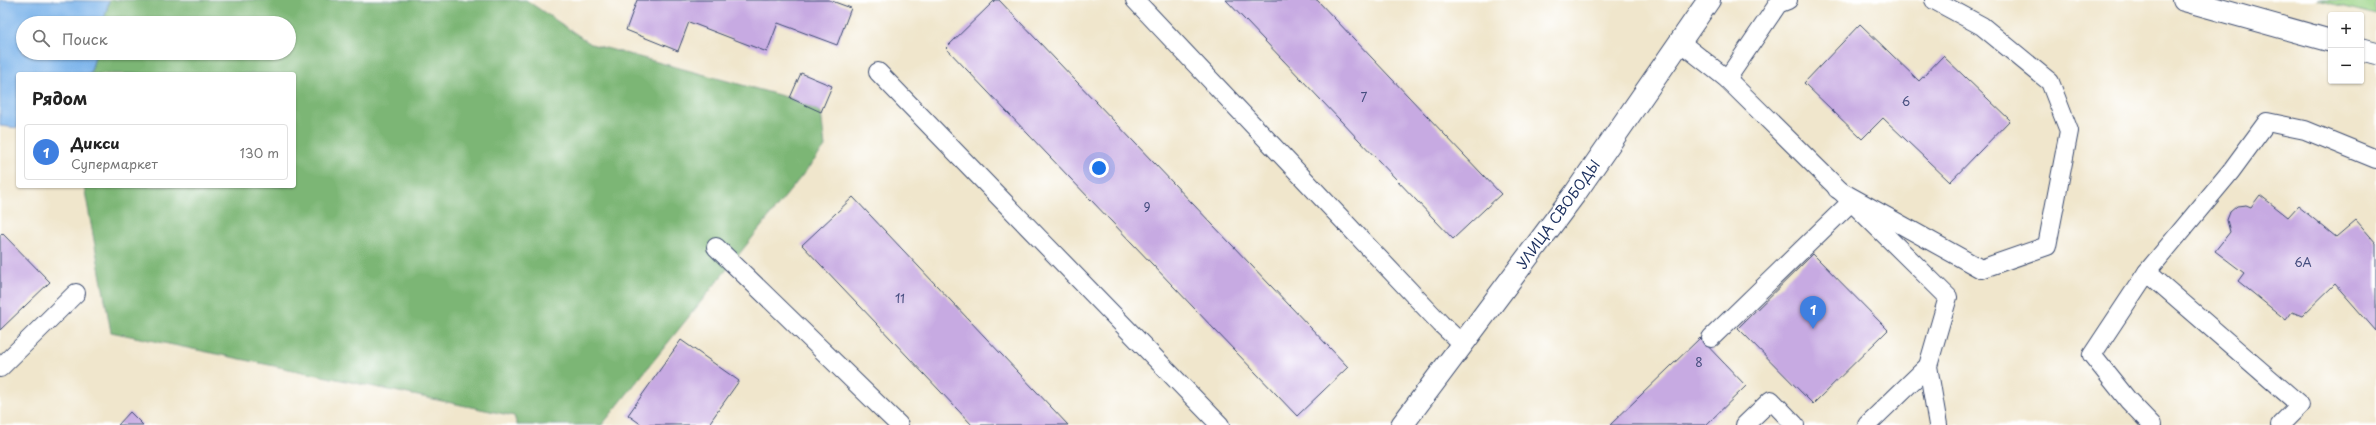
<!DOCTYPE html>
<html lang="ru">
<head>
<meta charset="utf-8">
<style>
  :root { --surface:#fff; --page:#f2f2f2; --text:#222; --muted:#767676; --line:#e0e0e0; --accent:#db2777 }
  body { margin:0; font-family:"Playpen Sans",sans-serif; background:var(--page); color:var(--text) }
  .controls { position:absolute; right:12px; top:12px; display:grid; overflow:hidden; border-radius:4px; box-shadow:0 1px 3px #0004 }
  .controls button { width:36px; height:36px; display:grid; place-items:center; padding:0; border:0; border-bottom:1px solid var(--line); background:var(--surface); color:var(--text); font:20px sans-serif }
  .you { position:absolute; left:1099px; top:168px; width:14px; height:14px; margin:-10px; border:3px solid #fff; border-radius:50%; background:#1a73e8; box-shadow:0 0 0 6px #1a73e833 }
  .badge { display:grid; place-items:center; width:26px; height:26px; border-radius:50%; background:var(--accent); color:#fff; font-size:13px; font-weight:700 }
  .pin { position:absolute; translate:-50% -33px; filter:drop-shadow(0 1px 2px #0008) }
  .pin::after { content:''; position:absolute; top:21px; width:14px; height:12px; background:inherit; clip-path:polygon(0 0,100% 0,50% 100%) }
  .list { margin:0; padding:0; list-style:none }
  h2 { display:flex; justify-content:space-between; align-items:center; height:52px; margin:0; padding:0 16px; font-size:17px }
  h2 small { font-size:13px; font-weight:400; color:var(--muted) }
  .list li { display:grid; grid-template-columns:26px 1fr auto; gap:12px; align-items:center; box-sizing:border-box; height:56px; margin:0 8px 8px; padding:0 8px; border:1px solid var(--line); border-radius:4px }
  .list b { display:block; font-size:15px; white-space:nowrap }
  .list p { margin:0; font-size:13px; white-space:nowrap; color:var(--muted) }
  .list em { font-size:13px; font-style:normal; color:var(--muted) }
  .icon { flex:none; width:22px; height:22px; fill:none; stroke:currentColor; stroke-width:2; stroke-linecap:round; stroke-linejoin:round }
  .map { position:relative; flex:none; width:2376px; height:425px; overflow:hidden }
  .search { position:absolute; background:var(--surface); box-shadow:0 1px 3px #0004; left:16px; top:16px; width:280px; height:44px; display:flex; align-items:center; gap:10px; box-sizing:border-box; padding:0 14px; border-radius:22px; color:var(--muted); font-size:15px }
  .panel { position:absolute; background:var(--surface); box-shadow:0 1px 3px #0004; left:16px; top:72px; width:280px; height:116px; border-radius:4px }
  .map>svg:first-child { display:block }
</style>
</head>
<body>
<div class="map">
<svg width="2376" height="425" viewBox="0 0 2376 425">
  <rect width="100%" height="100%" fill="#fff"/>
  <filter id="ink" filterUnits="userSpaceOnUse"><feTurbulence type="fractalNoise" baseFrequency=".025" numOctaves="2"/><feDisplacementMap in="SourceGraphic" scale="8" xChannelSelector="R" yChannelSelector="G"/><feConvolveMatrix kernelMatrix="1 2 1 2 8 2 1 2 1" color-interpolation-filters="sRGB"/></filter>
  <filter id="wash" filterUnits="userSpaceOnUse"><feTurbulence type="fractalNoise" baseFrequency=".012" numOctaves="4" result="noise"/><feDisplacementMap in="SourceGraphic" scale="16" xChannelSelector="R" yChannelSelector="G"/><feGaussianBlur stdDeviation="0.9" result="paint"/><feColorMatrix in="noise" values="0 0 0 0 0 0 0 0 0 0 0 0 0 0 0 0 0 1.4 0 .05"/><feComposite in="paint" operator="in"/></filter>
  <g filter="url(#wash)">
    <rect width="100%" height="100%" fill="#f0e6cc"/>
    <polygon fill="#9bd487" stroke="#5b8272" points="2318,0 2376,0 2376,15"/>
    <polygon fill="#7cb674" stroke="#4c7269" points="112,0 526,0 591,44 790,98 821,112 825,147 602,425 517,425 514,416 111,332 84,186 294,186 294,74 90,74 96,53 289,53 289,23 103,23 109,1"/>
    <polygon fill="#7ab3ea" stroke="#4a71a4" points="0,0 109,1 103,23 23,23 23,53 96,53 90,74 18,74 18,128 0,126"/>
    <g id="blocks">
      <g fill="#c7aae2">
        <polygon points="637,0 829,0 851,8 837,45 778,23 767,52 689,22 678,51 626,30"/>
        <polygon points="995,0 999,0 1348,367 1297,416 946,48"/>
        <polygon points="1226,0 1317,0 1501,194 1453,239"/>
        <polygon points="1860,24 1919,81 1943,56 2010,120 1950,182 1883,118 1862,139 1804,83"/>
        <polygon points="801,73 832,86 821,112 790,98"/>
        <polygon points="2260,195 2288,217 2298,206 2336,237 2356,220 2376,243 2376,331 2335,284 2302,316 2292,312 2286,320 2238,281 2244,273 2215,251 2230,232 2227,220 2230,212 2237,206 2246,205 2251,207"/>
        <polygon points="853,197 1068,425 972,425 877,324 802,245"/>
        <polygon points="2,233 50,282 0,330 0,235"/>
        <polygon points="1813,254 1888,330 1813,404 1738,328"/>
        <polygon points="1700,338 1746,386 1706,425 1610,425"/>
        <polygon points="681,340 739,381 708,425 642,425 628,415"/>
        <polygon points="130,412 143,425 118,425"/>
      </g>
    </g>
  </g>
  <g filter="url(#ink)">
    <use href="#blocks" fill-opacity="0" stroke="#3b4a6e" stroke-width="1"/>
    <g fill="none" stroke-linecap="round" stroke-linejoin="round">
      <g stroke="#3b4a6e" stroke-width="20">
        <g id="service">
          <polyline points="1135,0 1441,324 1462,344"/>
          <polyline points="1680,42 1727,79 1948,297 1928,366 1938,425"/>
          <polyline points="878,72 1220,425"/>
          <polyline points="1727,79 1778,4 1788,0"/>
          <polyline points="1837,189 1981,269 2047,246 2069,131 2050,82 1982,26 1934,0"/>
          <polyline points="716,247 899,425"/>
          <polyline points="2147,272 2092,355 2128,400 2152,425"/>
          <polyline points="1711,338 1851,202"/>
          <polyline points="0,368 76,293"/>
          <polyline points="1745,425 1771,400 1795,425"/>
          <polyline points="1867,425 1928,366"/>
          <polyline points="2280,425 2300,405 2147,272 2231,171 2267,122 2305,130 2376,159"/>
        </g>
      </g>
      <g stroke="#3b4a6e" stroke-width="24">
        <g id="tertiary">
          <polyline points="2184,0 2331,41"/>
          <polyline points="2361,49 2376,53"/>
          <polyline points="1402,425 1574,195 1709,0"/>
        </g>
      </g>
      <use href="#service" stroke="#fff" stroke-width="18"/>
      <use href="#tertiary" stroke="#fff" stroke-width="22"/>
    </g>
  </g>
  <g text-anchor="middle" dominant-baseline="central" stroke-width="4" stroke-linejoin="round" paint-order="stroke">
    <g font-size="12" fill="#464e7f">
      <text x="1364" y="97">7</text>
      <text x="1906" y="101">6</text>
      <text x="1147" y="207">9</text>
      <text x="2303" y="262">6А</text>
      <text x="900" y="298">11</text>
      <text x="1699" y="362">8</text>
    </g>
    <g font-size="14" fill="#1b2f5e" stroke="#fff">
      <text transform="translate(1558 214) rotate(-54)">УЛИЦА СВОБОДЫ</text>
    </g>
  </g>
</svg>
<div class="controls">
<button>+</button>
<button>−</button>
</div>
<div class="you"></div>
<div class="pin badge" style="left:1813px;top:329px;background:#3f7fe0">1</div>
<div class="search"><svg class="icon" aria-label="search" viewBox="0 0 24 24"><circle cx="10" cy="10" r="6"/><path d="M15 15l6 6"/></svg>Поиск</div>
<section class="panel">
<h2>Рядом<small></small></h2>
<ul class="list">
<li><span class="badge" style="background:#3f7fe0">1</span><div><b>Дикси</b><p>Супермаркет</p></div><em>130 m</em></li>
</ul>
</section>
</div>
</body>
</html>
